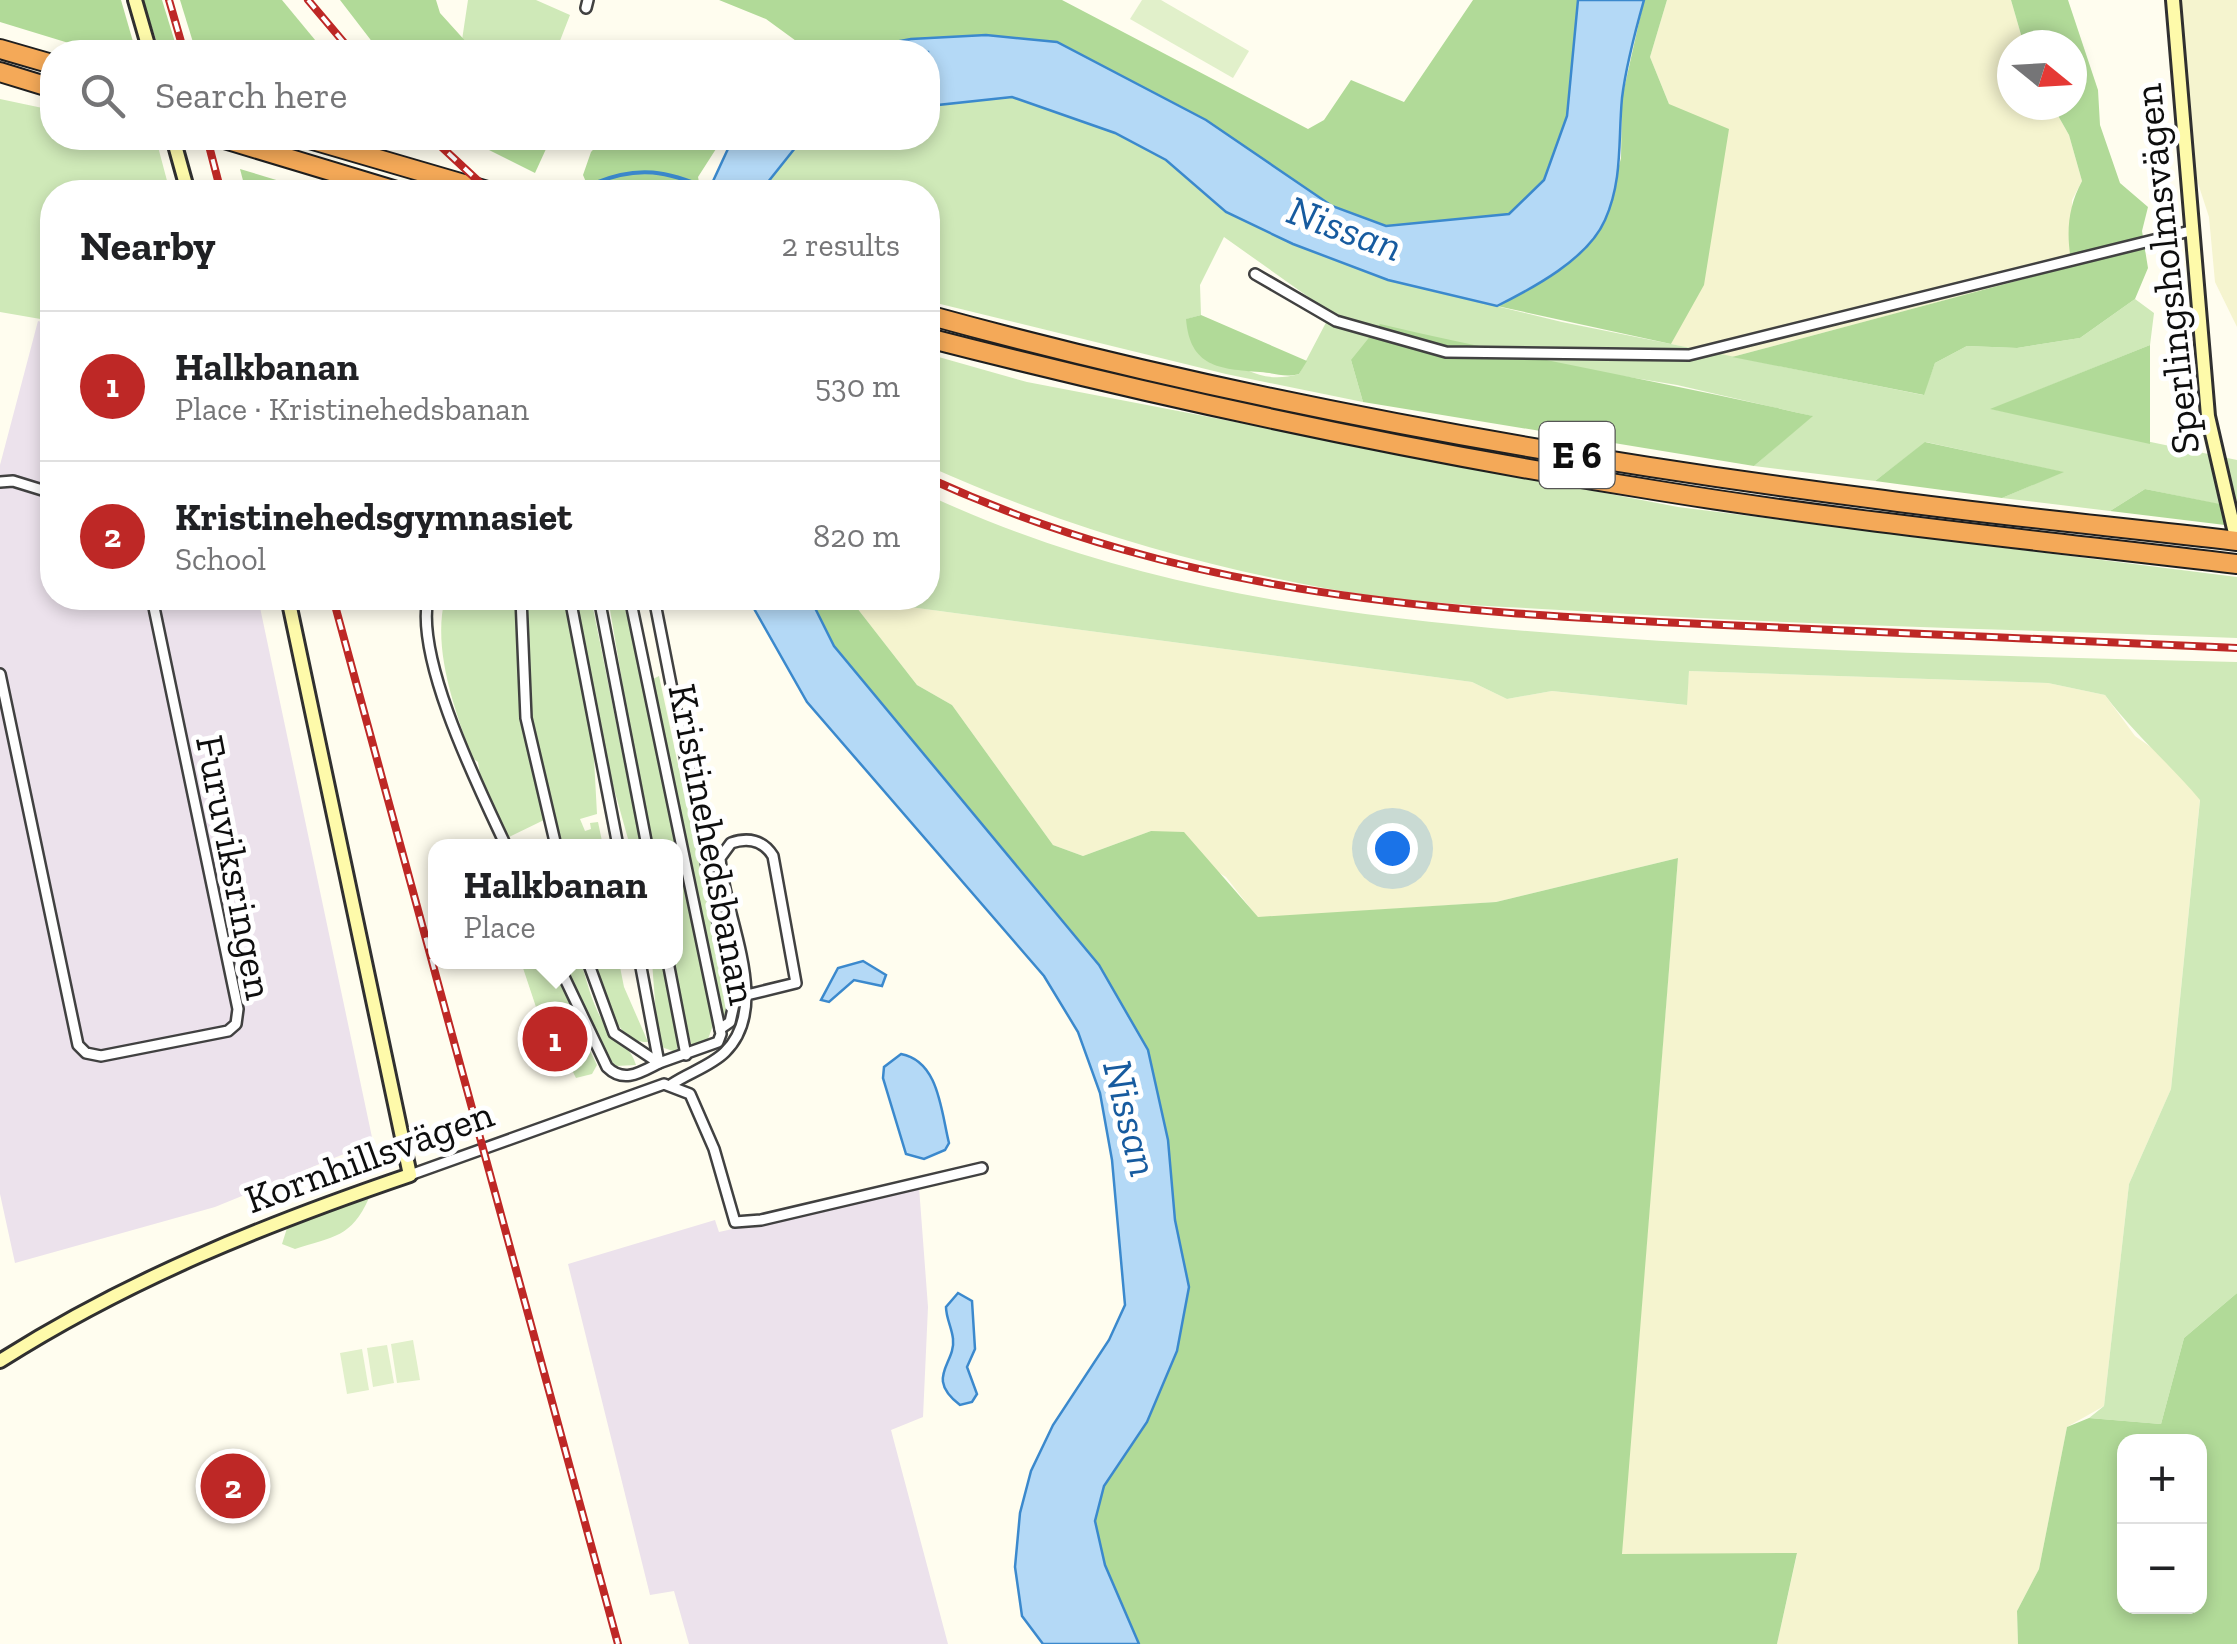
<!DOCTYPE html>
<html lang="en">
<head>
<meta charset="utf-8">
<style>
  :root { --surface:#fff; --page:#f2f2f2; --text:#202124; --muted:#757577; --line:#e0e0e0; --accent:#be2826 }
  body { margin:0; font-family:"Zilla Slab",serif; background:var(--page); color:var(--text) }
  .controls { position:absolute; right:30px; bottom:30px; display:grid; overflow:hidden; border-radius:20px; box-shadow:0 5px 15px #0003 }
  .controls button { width:90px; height:90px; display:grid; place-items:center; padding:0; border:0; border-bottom:2px solid var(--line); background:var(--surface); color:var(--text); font:50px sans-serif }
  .compass { position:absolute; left:1997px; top:30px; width:90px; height:90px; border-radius:50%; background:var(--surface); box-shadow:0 5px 15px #0003; rotate:108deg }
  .you { position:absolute; left:1392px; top:848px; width:35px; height:35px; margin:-25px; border:8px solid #fff; border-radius:50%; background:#1a73e8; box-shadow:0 0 0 15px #1a73e833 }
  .badge { display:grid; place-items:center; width:65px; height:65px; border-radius:50%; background:var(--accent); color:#fff; font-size:32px; font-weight:700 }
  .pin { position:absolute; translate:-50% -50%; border:5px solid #fff; box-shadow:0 2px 10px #0006 }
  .popup { position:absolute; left:428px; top:839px; width:255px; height:130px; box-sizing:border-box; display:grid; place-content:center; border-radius:20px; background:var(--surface); filter:drop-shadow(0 2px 8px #0005); font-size:32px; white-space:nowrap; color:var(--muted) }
  .popup b { font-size:38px; color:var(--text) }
  .popup::after { content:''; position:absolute; left:50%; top:100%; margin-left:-20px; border:20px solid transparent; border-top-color:var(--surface) }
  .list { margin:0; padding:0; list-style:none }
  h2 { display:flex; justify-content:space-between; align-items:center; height:130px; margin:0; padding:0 40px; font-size:42px }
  h2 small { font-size:32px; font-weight:400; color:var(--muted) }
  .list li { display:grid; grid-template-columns:65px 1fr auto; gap:30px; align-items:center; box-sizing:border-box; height:150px; padding:0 40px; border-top:2px solid var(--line) }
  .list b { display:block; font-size:38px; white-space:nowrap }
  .list p { margin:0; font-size:32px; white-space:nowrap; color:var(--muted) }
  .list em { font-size:32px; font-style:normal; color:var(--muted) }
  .icon { flex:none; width:55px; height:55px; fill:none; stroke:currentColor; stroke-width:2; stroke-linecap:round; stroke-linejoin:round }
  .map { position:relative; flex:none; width:2237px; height:1644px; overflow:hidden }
  .search { position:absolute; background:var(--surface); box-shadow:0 5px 15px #0003; left:40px; top:40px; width:900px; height:110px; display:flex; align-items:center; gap:25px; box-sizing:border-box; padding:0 35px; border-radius:40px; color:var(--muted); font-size:38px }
  .panel { position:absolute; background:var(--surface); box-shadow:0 5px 15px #0003; left:40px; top:180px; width:900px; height:430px; border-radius:40px }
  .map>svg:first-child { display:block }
</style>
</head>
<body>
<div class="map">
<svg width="2237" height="1644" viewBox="0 0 2237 1644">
  <rect width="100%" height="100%" fill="#fffdef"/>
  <g fill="#ece2ec">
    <polygon points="38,321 52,325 52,598 258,598 373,1142 215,1207 15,1263 0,1194 0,465"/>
    <polygon points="919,1187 928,1307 923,1417 891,1430 948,1644 689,1644 674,1591 650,1595 568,1264 715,1220 719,1232"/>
  </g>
  <g fill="#f5f4cf">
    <polygon points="1667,0 2011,0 2024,45 2012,45 2012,105 2052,105 2069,135 2082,181 2072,200 2073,266 1732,357 1671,344 1682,323 1669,104 1650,57"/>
    <polygon points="2178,0 2237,0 2237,327 2215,282 2209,217 2192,165"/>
    <polygon points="850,599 1472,682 1507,699 1552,691 1686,705 1689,671 2048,683 2105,695 2135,736 2162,755 2200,799 2171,1089 2129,1184 2104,1406 2067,1427 2039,1569 2017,1611 2018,1644 1777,1644 1797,1554 1621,1555 1678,858 1496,902 1258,918 1226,877 1151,831 1083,856 1053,845 952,705 917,685"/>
  </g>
  <g fill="#cfe9b8" fill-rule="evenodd">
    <polygon points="468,0 536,0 570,15 556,51 472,52 472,41 462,40"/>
    <path d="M 1012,97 L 1115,133 L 1166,160 L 1226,212 L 1293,244 L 1388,280 L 1562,322 L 1923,395 L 1935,363 L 1967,346 L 2017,348 L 2080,338 L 2135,299 L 2154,313 L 2150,345 L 1992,409 L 2237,460 L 2237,508 L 2145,489 L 2110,511 L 2002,498 L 2062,472 L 1926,442 L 1875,481 L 1754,466 L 1812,416 L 1677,385 L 1549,364 L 1351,360 L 1363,402 L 1226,374 L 928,301 L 928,192 L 760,192 L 803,138 L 928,138 L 928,106 ZM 1224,237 L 1331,313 L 1299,374 C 1248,389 1220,350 1187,319 L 1201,315 L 1200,285 Z"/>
    <polygon points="0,99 52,110 52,138 141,138 157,143 170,192 52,192 52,321 0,312"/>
    <path d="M 928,354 L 1027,382 L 1678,507 L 2237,577 L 2237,638 C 2023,629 1809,626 1595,612 C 1505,606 1413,605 1324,588 C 1186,563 1055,523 928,466 Z"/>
    <path d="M 928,495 C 1146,597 1380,621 1618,638 C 1824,652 2031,657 2237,662 L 2237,1293 L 2184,1338 L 2161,1424 L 2089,1418 L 2104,1406 L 2129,1184 L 2171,1089 L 2200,800 C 2169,763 2134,734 2105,695 L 2048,683 L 1689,671 L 1687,705 L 1552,691 L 1507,699 L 1472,682 L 850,599 L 810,598 L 928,598 Z"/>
    <path d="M 445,598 L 517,598 L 519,705 L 544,820 L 507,838 L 481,782 L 478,762 L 472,758 C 455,709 432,650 445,598 Z"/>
    <path d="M 525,598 L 565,598 L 593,740 L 597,814 L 580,819 L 585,831 L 591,829 L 590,823 L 598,822 L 603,846 L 564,846 C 532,758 527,691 525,598 Z"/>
    <polygon points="574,598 591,598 641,846 630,846 604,753"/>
    <polygon points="608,598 622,598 648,692 715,1020 708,1039 692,1047 671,962 675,962 675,846 650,846"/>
    <polygon points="659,676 728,997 724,1018 653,679"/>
    <polygon points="521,962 552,962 572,1010 548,1016 543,1004 536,1007"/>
    <path d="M 561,962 L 581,962 C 588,985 593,1008 607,1028 C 617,1042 631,1047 636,1065 L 616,1066 L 603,1055 Z"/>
    <path d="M 596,962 L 619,962 L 624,987 L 648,1042 C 612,1043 604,989 596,962 Z"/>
    <polygon points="652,962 663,962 678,1045 676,1052 664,1048 658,1040"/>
    <polygon points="575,1020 597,1065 592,1074 576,1078 571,1068 577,1066 573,1051 569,1051 565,1037 571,1035 569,1026 553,1025"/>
    <path d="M 369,1198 C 351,1238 334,1236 295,1249 L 282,1244 L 288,1225 Z"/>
  </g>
  <g fill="#b1da98" fill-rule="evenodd">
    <polygon points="0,0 121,0 136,52 98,52 0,22"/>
    <polygon points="143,0 162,0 178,52 160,52"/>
    <polygon points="180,0 282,0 325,52 196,52"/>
    <polygon points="340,0 436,0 440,13 468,44 466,52 380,52"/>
    <polygon points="719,0 1062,0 1308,129 1324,120 1351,80 1404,102 1473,0 1578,0 1567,116 1544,180 1509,214 1386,226 1332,206 1206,120 1057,42 986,35 821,52 803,46 766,19"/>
    <polygon points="1644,0 1667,0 1650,57 1669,104 1729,129 1704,285 1671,344 1497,306 1570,259 1605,221 1621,158 1622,98"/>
    <path d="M 2011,0 L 2068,0 L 2098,90 L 2100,125 L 2120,183 L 2148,207 L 2142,231 L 2148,268 L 2135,299 L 2080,338 L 2017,348 L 1967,346 L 1935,363 L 1924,395 L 1732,357 L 2072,266 C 2066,235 2067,209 2082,181 L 2069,135 L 2052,105 L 2072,105 L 2072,45 L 2024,45 Z"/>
    <polygon points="465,138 551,138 535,173"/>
    <polygon points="604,138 723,138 698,177 701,192 600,192 589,189 583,175 591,152"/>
    <polygon points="240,169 316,192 246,192"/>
    <path d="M 1201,315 L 1307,361 L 1299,374 C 1284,378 1275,373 1260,372 C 1219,369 1190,367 1186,319 Z"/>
    <path d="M 1380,324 C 1524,358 1669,383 1813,416 L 1754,466 L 1363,402 L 1351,360 Z"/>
    <polygon points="2150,345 2150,444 1990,409"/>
    <polygon points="1925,442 2064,472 2002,498 1875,481"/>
    <polygon points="2145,489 2220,504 2225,525 2110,511"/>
    <polygon points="810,598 850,599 917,685 952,705 1053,845 1083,856 1151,831 1184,832 1258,917 1496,902 1678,858 1622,1554 1797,1553 1777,1644 1139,1644 1105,1565 1095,1521 1104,1486 1147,1422 1177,1351 1189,1288 1175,1220 1168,1140 1148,1050 1099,965 834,646"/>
    <path d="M 2237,1293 L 2237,1644 L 2018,1644 L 2017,1611 L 2039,1569 L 2067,1427 L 2089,1418 L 2161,1424 L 2184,1338 ZM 2124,1442 L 2200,1442 L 2200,1606 L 2124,1606 Z"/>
  </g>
  <g fill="#e1f0ca">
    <polygon points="1142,0 1161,0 1249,51 1233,78 1130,19"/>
    <polygon points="413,1340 420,1380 397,1383 391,1344"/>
    <polygon points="387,1345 394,1383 373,1387 367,1348"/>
    <polygon points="362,1349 369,1390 347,1394 340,1353"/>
  </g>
  <g fill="#b4d9f6" stroke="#3b89cd" stroke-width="2.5">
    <path d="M 1578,0 L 1644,0 C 1635,32 1626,65 1622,98 C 1618,140 1623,180 1605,220 C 1588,259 1533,288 1497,306 L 1388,280 L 1293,244 L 1226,212 L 1166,160 L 1115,133 L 1012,97 L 928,106 L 928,52 L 840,52 L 911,39 L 986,35 L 1057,42 L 1206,120 L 1332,206 L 1386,226 L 1509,214 L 1544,180 L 1567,116 Z"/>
    <polygon points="733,138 803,138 760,192 708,192"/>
    <polygon points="748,598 810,598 834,646 1099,965 1148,1050 1168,1140 1175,1220 1189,1287 1177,1351 1147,1422 1104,1486 1095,1521 1105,1565 1139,1644 1043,1644 1022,1616 1015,1567 1020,1513 1031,1471 1053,1425 1109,1340 1125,1305 1112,1160 1100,1093 1078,1032 1044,976 807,702"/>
    <polygon points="863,961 886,975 882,986 854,980 829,1002 821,1000 838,968"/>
    <path d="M 901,1054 C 939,1061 941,1111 949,1143 L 945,1150 L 924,1159 L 906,1154 L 883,1078 L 884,1067 Z"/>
    <path d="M 958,1293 L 972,1301 L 975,1349 L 967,1367 L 977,1394 L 972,1402 L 960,1405 C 924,1377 956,1364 953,1339 C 952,1328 946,1318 946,1307 Z"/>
  </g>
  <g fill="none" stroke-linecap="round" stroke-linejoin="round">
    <path stroke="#3b89cd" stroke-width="4" d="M 595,183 C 639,165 667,171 709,189"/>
    <g stroke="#414141" stroke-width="14">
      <g id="street">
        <polyline points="586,8 588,0"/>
        <polyline points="1255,274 1336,321 1446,352 1689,355 2190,231"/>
        <polyline points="0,482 13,481 52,493"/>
        <path d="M 428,598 C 415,660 479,788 506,846"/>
        <polyline points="521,598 526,718 556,846"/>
        <polyline points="570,598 618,846"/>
        <polyline points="599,598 647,846"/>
        <polyline points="630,598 721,1034 718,1042 659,1063 640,962"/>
        <polyline points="654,598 734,1004 730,1022 720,1029"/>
        <polyline points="0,674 78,1045 86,1053 101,1056 228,1031 236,1024 238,1009 152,598"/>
        <path d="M 557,962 L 607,1067 C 624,1084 641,1072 659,1063 L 614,1033 L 588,962"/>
        <polyline points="668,962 686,1055"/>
        <path d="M 672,1084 C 688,1073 711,1066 725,1052 C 773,1005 724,917 720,858 L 731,843 C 748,837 763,840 773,856 L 796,983 L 747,995"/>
        <polyline points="410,1175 664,1084 690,1094 714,1149 735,1222 761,1220 982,1168"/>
      </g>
    </g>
    <g stroke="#303030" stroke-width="18">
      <g id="secondary">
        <polyline points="135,0 150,52"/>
        <polyline points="2173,0 2208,416 2234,529"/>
        <polyline points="173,138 188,192"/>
        <path d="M 0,1361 C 129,1279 266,1224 410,1175 L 288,598"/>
      </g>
    </g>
    <g stroke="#1f1f1f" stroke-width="22">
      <g id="highway">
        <polyline points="0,49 52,64"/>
        <polyline points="0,72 52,88"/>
        <polyline points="221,138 400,192"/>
        <polyline points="306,138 491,192"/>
        <path d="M 928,315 C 1240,401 1562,459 1884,500 C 2001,516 2119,527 2237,541"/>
        <path d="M 928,338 C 1170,400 1413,452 1660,491 C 1851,522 2044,541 2237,564"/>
      </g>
    </g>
    <use href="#street" stroke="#fff" stroke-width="9"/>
    <use href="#secondary" stroke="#fefaaa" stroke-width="12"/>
    <use href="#highway" stroke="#f4a958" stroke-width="18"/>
    <g stroke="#be2826" stroke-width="8">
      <g id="rail">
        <polyline points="169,0 184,52"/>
        <polyline points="308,0 352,52"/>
        <polyline points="207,138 221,192"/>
        <polyline points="432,138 490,192"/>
        <path d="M 928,478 C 1192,598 1440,612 1724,625 C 1895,633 2066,640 2237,648"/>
        <polyline points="333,598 618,1644"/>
      </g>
    </g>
    <use href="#rail" stroke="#fff" stroke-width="4" stroke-dasharray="11" stroke-linecap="butt"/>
  </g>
  <g text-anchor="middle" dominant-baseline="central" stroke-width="10" stroke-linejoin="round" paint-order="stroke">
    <rect fill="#fff" stroke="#565656" stroke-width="2.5" x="1539.5" y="422" width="75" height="66" rx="8"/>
    <g font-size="38" font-weight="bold" fill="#0e0e0e">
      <text x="1577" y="455">E 6</text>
    </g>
    <g font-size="40" fill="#0e0e0e" stroke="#fff">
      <text transform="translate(2166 269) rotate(-96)">Sperlingsholmsvägen</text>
      <text transform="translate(713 844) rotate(79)">Kristinehedsbanan</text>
      <text transform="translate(235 867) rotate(79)">Furuviksringen</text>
      <text transform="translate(369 1156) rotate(-20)">Kornhillsvägen</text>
    </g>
    <g font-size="42" font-style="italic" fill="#175b9f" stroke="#fff">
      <text transform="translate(1345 228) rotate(20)">Nissan</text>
      <text transform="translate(1131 1118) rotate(76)">Nissan</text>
    </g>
  </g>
</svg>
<div class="controls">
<button>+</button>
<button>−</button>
</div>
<svg class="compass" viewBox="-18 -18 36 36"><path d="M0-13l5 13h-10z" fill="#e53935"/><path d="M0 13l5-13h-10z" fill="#757577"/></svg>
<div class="you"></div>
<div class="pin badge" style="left:555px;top:1039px">1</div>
<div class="popup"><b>Halkbanan</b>Place</div>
<div class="pin badge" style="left:233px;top:1486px">2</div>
<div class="search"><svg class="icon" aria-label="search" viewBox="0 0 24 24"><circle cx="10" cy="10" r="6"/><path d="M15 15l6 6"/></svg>Search here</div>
<section class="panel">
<h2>Nearby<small>2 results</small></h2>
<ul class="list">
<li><span class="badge">1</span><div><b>Halkbanan</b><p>Place · Kristinehedsbanan</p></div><em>530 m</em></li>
<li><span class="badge">2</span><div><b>Kristinehedsgymnasiet</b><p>School</p></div><em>820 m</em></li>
</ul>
</section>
</div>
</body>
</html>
